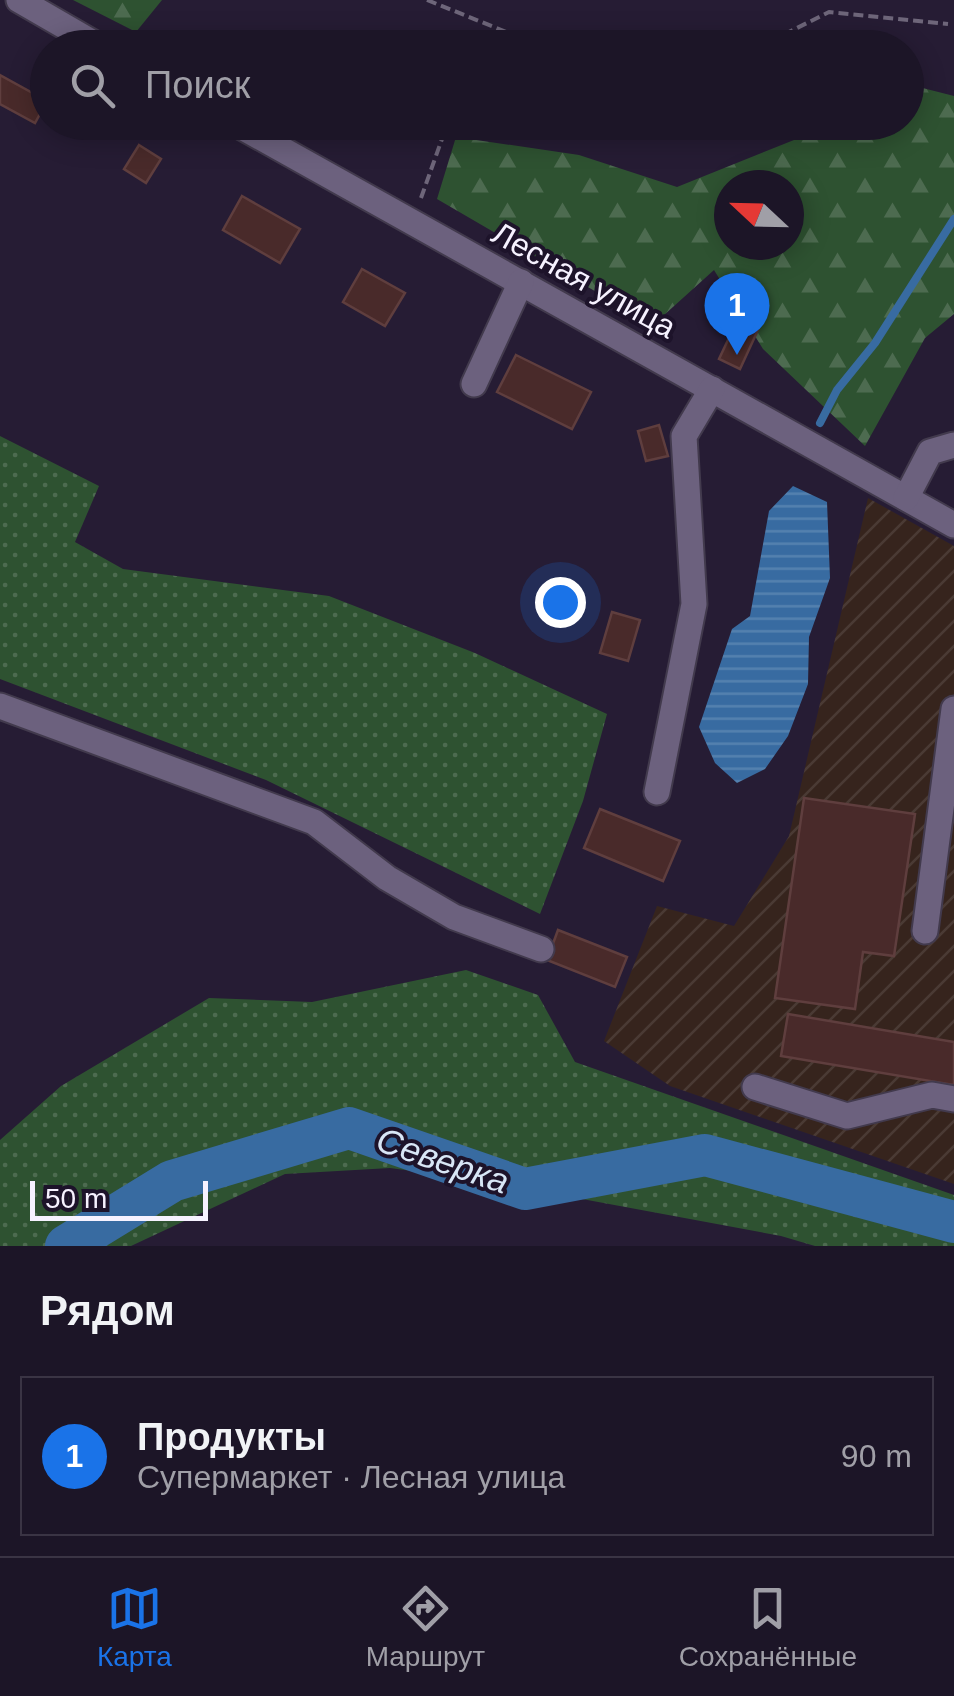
<!DOCTYPE html>
<html lang="ru">
<head>
<meta charset="utf-8">
<style>
  :root { --surface:#1c1527; --page:#251e2f; --text:#f1f3f6; --muted:#a09fa7; --line:#3a3444; --accent:#1a73e8 }
  body { margin:0; font-family:Helvetica,sans-serif; background:var(--page); color:var(--text) }
  .compass { position:absolute; left:714px; top:170px; width:90px; height:90px; border-radius:50%; background:var(--surface); box-shadow:0 5px 25px #0003; rotate:292deg }
  .scale { position:absolute; left:30px; bottom:25px; width:178px; box-sizing:border-box; padding-left:10px; border:5px solid #f6f2ff; border-top:0; font-size:28px; line-height:35px; white-space:nowrap; color:#f6f2ff; -webkit-text-stroke:8px #1d132a; paint-order:stroke }
  .you { position:absolute; left:560px; top:602px; width:35px; height:35px; margin:-25px; border:8px solid #fff; border-radius:50%; background:#1a73e8; box-shadow:0 0 0 15px #1a73e833 }
  .badge { display:grid; place-items:center; width:65px; height:65px; border-radius:50%; background:var(--accent); color:#fff; font-size:32px; font-weight:700 }
  .pin { position:absolute; translate:-50% -82px; filter:drop-shadow(0 2px 5px #0008) }
  .pin::after { content:''; position:absolute; top:52px; width:35px; height:30px; background:inherit; clip-path:polygon(0 0,100% 0,50% 100%) }
  .list { margin:0; padding:0; list-style:none }
  h2 { display:flex; justify-content:space-between; align-items:center; height:130px; margin:0; padding:0 40px; font-size:42px }
  h2 small { font-size:32px; font-weight:400; color:var(--muted) }
  .list li { display:grid; grid-template-columns:65px 1fr auto; gap:30px; align-items:center; box-sizing:border-box; height:160px; margin:0 20px 20px; padding:0 20px; border:2px solid var(--line); border-radius:0px }
  .list b { display:block; font-size:38px; white-space:nowrap }
  .list p { margin:0; font-size:32px; white-space:nowrap; color:var(--muted) }
  .list em { font-size:32px; font-style:normal; color:var(--muted) }
  .icon { flex:none; width:55px; height:55px; fill:none; stroke:currentColor; stroke-width:2; stroke-linecap:round; stroke-linejoin:round }
  .map { position:relative; flex:none; width:954px; height:1246px; overflow:hidden }
  .search { position:absolute; background:var(--surface); box-shadow:0 5px 25px #0003; left:30px; right:30px; top:30px; height:110px; display:flex; align-items:center; gap:25px; box-sizing:border-box; padding:0 35px; border-radius:55px; color:var(--muted); font-size:38px }
  .sheet { height:310px; background:var(--surface) }
  nav { display:flex; justify-content:space-around; align-items:center; box-sizing:border-box; height:140px; border-top:2px solid var(--line); background:var(--surface); font-size:28px; color:var(--muted) }
  nav a { display:grid; justify-items:center; gap:5px }
  nav .on { color:var(--accent) }
  .map>svg:first-child { display:block }
</style>
</head>
<body>
<div class="map">
<svg width="954" height="1246" viewBox="0 0 954 1246">
  <defs>
    <pattern id="industrial-furrows" width="10" height="10" patternUnits="userSpaceOnUse" patternTransform="scale(2.5)"><rect width="10" height="10" fill="#36241d"/><path d="M-1 1l2-2M0 10L10 0M9 11l2-2" fill="none" stroke="#4a3a34"/></pattern>
    <pattern id="grass-dots" width="8" height="8" patternUnits="userSpaceOnUse" patternTransform="scale(2.5)"><rect width="8" height="8" fill="#2e5231"/><path d="M2 2h.1M6 6h.1" fill="none" stroke="#4d6b50" stroke-width="1.8" stroke-linecap="round"/></pattern>
    <pattern id="forest-firs" width="22" height="20" patternUnits="userSpaceOnUse" patternTransform="scale(2.5)"><rect width="22" height="20" fill="#2e5231"/><path d="M5 1l3.5 6h-7zM16 11l3.5 6h-7z" fill="#4d6b50"/></pattern>
    <pattern id="water-rules" width="6" height="5" patternUnits="userSpaceOnUse" patternTransform="scale(2.5)"><rect width="6" height="5" fill="#386ba1"/><path d="M0 2.5h6" fill="none" stroke="#5581af"/></pattern>
  </defs>
  <rect width="100%" height="100%" fill="#261c34"/>
  <polygon fill="url(#industrial-furrows)" points="868,498 954,546 954,1184 670,1086 604,1041 657,906 734,926 789,836"/>
  <g fill="url(#grass-dots)">
    <polygon points="0,436 99,486 75,542 123,569 329,596 475,653 607,714 583,801 540,914 266,780 0,679"/>
    <polygon points="466,970 538,995 575,1062 954,1195 954,1246 815,1246 781,1236 480,1180 390,1168 285,1174 131,1246 0,1246 0,1140 61,1086 209,998 312,1002"/>
  </g>
  <g fill="url(#forest-firs)" fill-rule="evenodd">
    <polygon points="73,0 162,0 136,32"/>
    <path d="M 907,84 L 954,96 L 954,314 L 925,338 L 865,446 L 763,349 L 714,270 L 653,325 L 437,199 L 456,137 L 579,155 L 677,187 L 794,140 L 813,123 L 906,122 ZM 729,185 L 789,185 L 789,245 L 729,245 Z"/>
  </g>
  <polygon fill="url(#water-rules)" points="793,486 827,502 830,578 809,637 808,684 788,736 765,769 737,783 715,763 699,727 732,629 750,616 769,511"/>
  <g fill="none" stroke-linecap="round" stroke-linejoin="round">
    <polyline stroke="#386ba1" stroke-width="8" points="820,423 837,390 875,343 954,219"/>
    <polyline stroke="#386ba1" stroke-width="42" points="66,1246 172,1181 349,1128 525,1189 705,1155 954,1222"/>
  </g>
  <g fill="#492a2a" stroke="#5f3e3e" stroke-width="2.5">
    <polygon points="0,75 47,101 35,123 0,104"/>
    <polygon points="139,145 161,159 146,183 124,169"/>
    <polygon points="242,196 300,229 280,263 223,230"/>
    <polygon points="362,269 405,293 385,326 343,302"/>
    <polygon points="737,321 758,330 740,369 719,359"/>
    <polygon points="516,355 591,392 572,429 497,392"/>
    <polygon points="659,425 668,456 646,461 638,431"/>
    <polygon points="612,612 640,620 628,661 600,653"/>
    <polygon points="804,798 915,814 894,956 863,952 855,1009 775,998"/>
    <polygon points="600,809 680,841 663,881 584,848"/>
    <polygon points="558,930 627,957 615,987 547,960"/>
    <polygon points="788,1014 954,1042 954,1085 781,1056"/>
  </g>
  <g fill="none" stroke-linecap="round" stroke-linejoin="round">
    <g stroke="#423a4d" stroke-width="29">
      <g id="minor">
        <polyline points="19,0 102,48"/>
        <polyline points="233,122 954,525"/>
        <polyline points="474,384 521,282"/>
        <polyline points="906,498 930,452 954,445"/>
        <polyline points="0,706 314,822 387,878 454,917 541,949"/>
        <polyline points="657,792 694,604 684,436 712,389"/>
        <polyline points="925,931 954,709"/>
        <polyline points="755,1087 847,1116 932,1095 954,1099"/>
      </g>
    </g>
    <g stroke="#6e667a" stroke-width="4" stroke-dasharray="10 5" stroke-linecap="butt">
      <polyline points="427,0 546,48"/>
      <polyline points="757,48 829,12 948,24"/>
      <polyline points="421,198 448,122"/>
    </g>
    <use href="#minor" stroke="#6c617e" stroke-width="25"/>
  </g>
  <g text-anchor="middle" dominant-baseline="central" stroke-width="8" stroke-linejoin="round" paint-order="stroke">
    <g font-size="32" fill="#f6f2ff" stroke="#1d132a">
      <text transform="translate(584 280) rotate(29)">Лесная улица</text>
    </g>
    <g font-size="35" font-style="italic" fill="#d8e6f6" stroke="#1d132a">
      <text transform="translate(443 1160) rotate(19)">Северка</text>
    </g>
  </g>
</svg>
<svg class="compass" viewBox="-18 -18 36 36"><path d="M0-13l5 13h-10z" fill="#e53935"/><path d="M0 13l5-13h-10z" fill="#a09fa7"/></svg>
<div class="scale">50 m</div>
<div class="you"></div>
<div class="pin badge" style="left:737px;top:355px">1</div>
<div class="search"><svg class="icon" aria-label="search" viewBox="0 0 24 24"><circle cx="10" cy="10" r="6"/><path d="M15 15l6 6"/></svg>Поиск</div>
</div>
<section class="sheet">
<h2>Рядом<small></small></h2>
<ul class="list">
<li><span class="badge">1</span><div><b>Продукты</b><p>Супермаркет · Лесная улица</p></div><em>90 m</em></li>
</ul>
</section>
<nav>
<a class="on"><svg class="icon" aria-label="map" viewBox="0 0 24 24"><path d="M3 6l6-2 6 2 6-2v14l-6 2-6-2-6 2zM9 4v14M15 6v14"/></svg>Карта</a>
<a><svg class="icon" aria-label="directions" viewBox="0 0 24 24"><path d="M12 3l9 9-9 9-9-9zM9 14v-3h6M13 9l2 2-2 2"/></svg>Маршрут</a>
<a><svg class="icon" aria-label="saved" viewBox="0 0 24 24"><path d="M7 4h10v16l-5-4-5 4z"/></svg>Сохранённые</a>
</nav>
</body>
</html>
